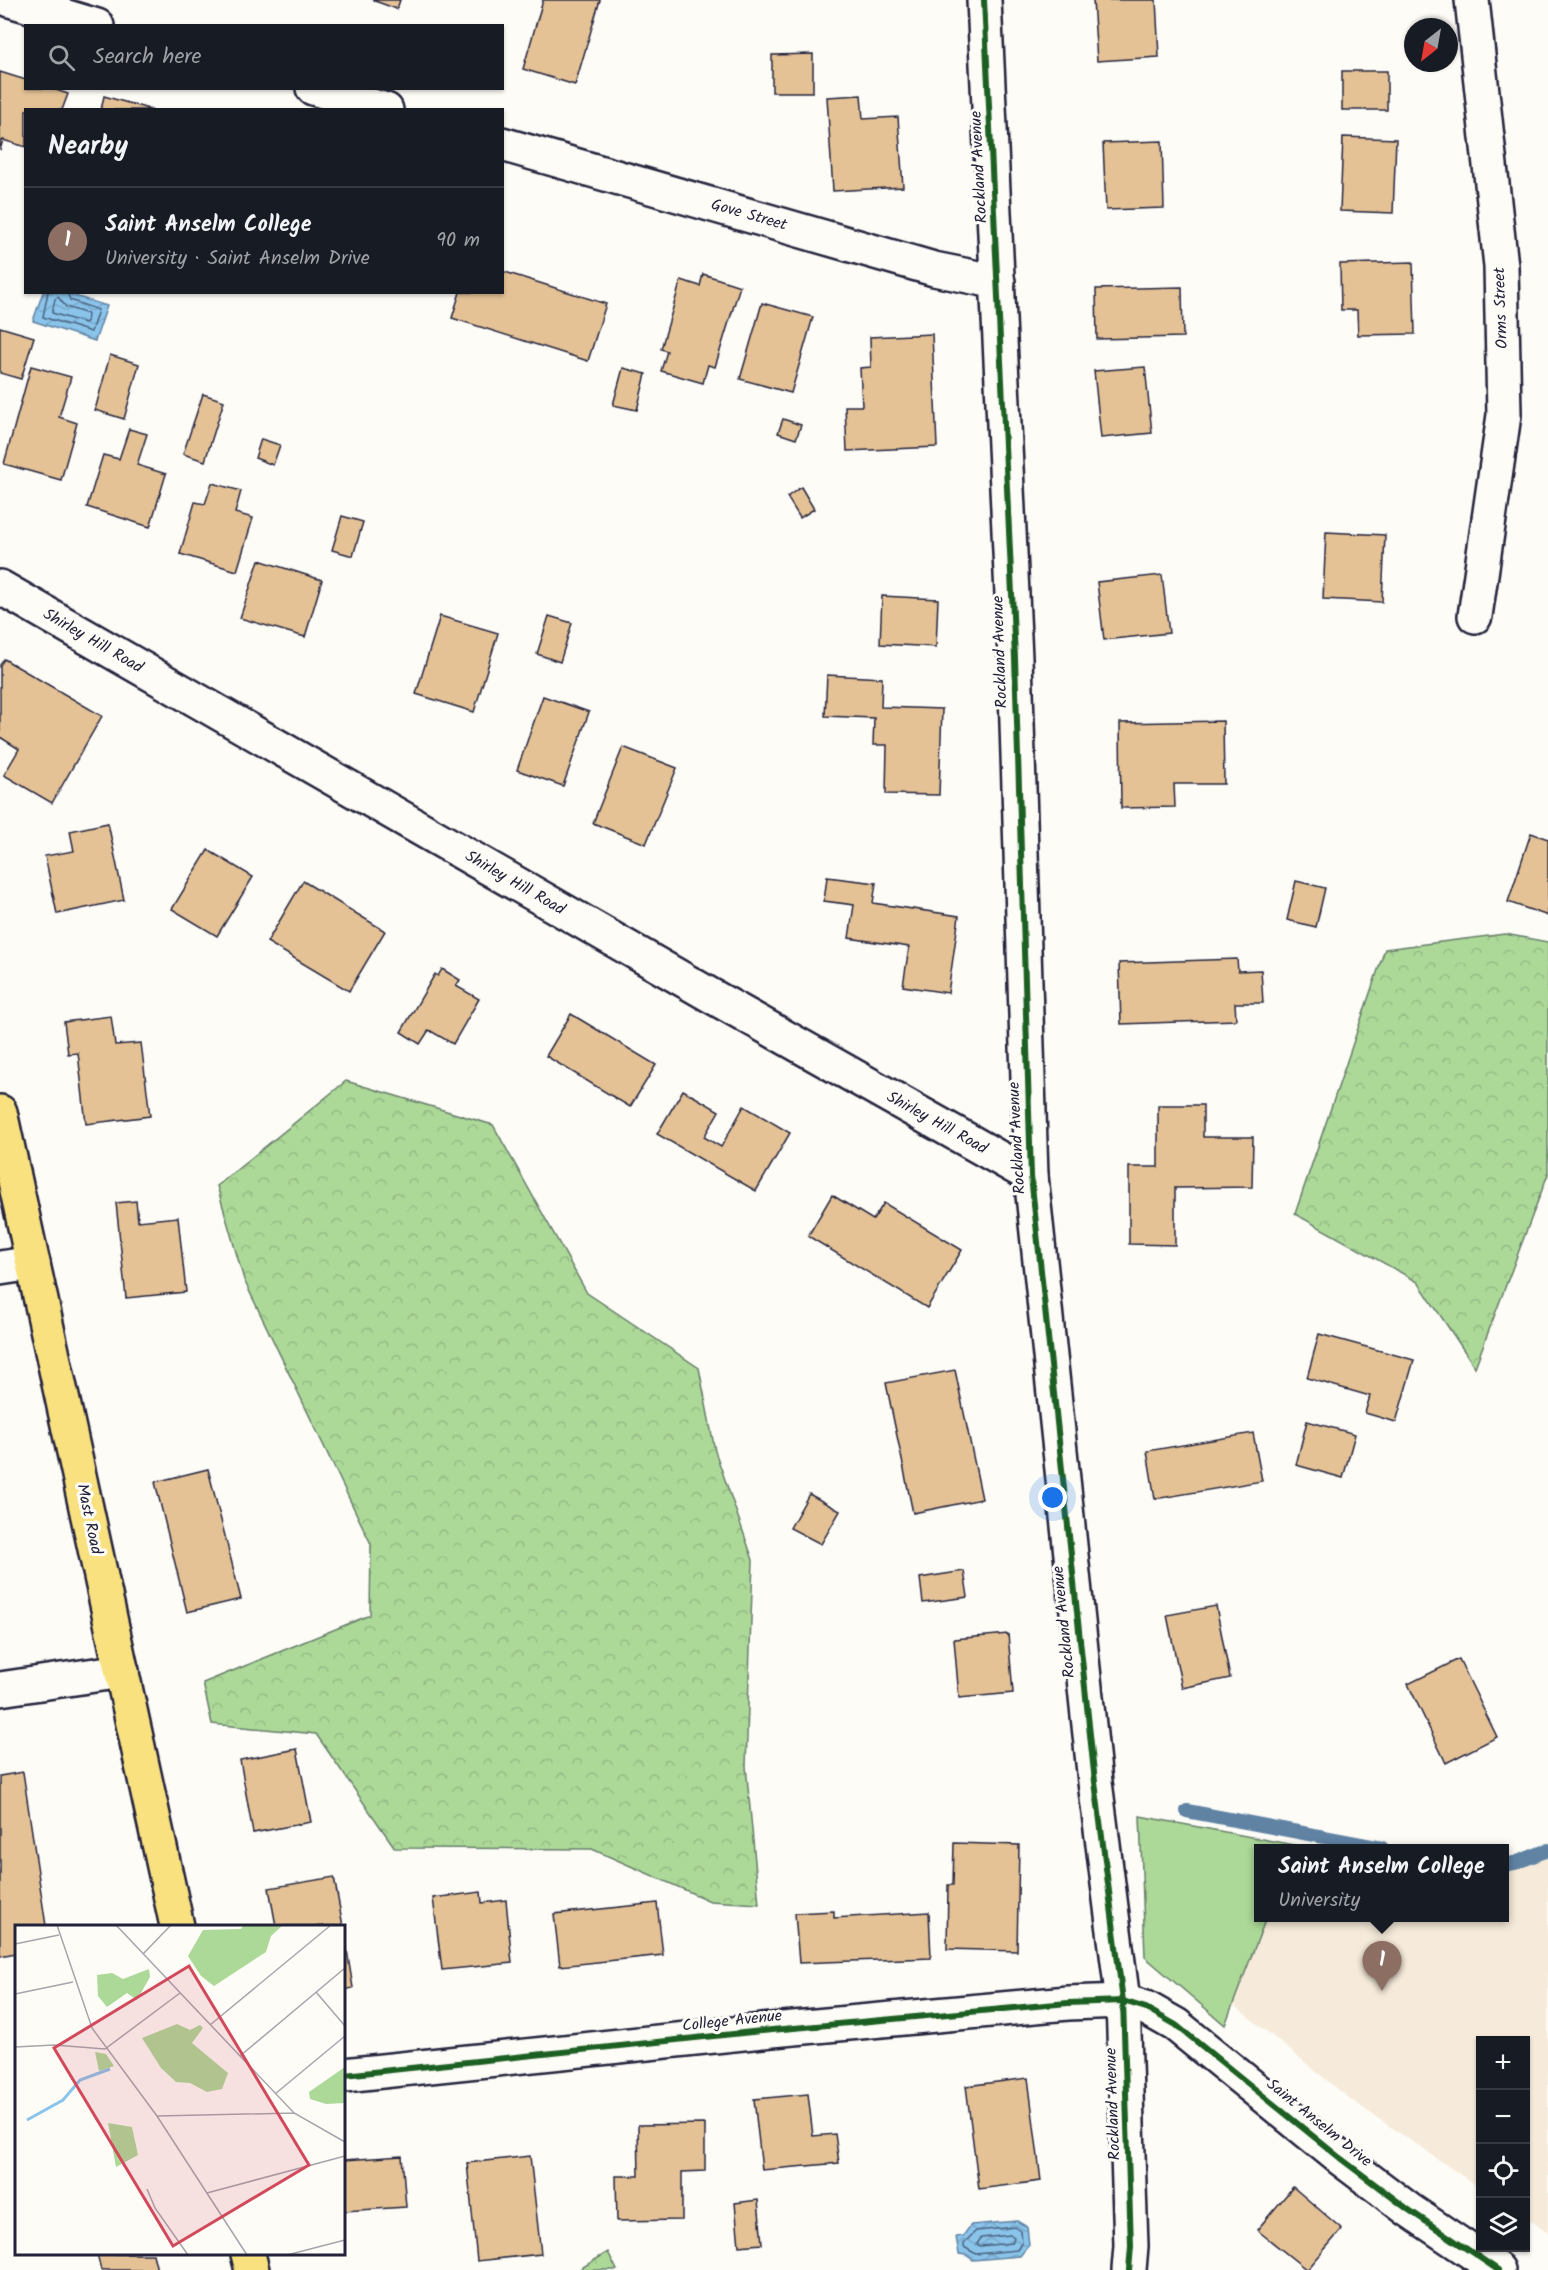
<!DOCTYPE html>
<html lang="en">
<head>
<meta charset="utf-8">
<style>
  :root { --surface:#171b24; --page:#242831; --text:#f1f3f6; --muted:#9ea1a6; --line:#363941; --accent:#d1495b }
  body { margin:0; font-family:Kalam,sans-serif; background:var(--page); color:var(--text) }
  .controls { position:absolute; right:18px; bottom:18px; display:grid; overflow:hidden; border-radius:0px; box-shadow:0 2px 4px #0004 }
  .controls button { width:54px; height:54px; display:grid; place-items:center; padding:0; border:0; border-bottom:2px solid var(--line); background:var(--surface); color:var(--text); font:30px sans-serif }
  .compass { position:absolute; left:1404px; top:18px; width:54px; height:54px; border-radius:50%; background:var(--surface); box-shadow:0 2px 4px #0004; rotate:211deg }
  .you { position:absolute; left:1053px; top:1498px; width:21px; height:21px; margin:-15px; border:4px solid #fff; border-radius:50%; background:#1a73e8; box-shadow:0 0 0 9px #1a73e833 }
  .badge { display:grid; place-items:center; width:39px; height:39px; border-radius:50%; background:var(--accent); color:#fff; font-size:20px; font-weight:700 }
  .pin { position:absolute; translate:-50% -50px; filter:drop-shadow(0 2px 3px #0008) }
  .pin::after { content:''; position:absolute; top:32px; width:21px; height:18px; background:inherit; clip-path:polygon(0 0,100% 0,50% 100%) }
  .popup { position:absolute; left:1254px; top:1844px; width:255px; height:78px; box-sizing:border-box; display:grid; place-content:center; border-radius:0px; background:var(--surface); filter:drop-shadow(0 2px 4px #0005); font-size:20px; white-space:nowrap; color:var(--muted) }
  .popup b { font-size:22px; color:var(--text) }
  .popup::after { content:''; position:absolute; left:50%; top:100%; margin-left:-12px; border:12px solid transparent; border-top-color:var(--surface) }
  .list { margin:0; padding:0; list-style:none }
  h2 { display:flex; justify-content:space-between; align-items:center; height:78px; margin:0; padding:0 24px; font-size:26px }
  h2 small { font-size:20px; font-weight:400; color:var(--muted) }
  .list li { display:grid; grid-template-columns:39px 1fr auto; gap:18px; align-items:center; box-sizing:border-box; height:108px; padding:0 24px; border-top:2px solid var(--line) }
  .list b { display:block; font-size:22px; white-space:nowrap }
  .list p { margin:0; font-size:20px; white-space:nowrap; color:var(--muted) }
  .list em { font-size:20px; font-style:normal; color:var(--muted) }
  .icon { flex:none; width:33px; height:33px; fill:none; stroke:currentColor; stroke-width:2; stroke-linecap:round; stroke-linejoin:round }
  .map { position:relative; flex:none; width:1548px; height:2270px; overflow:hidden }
  .search { position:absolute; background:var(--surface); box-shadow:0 2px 4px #0004; left:24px; top:24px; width:480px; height:66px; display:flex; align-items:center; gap:15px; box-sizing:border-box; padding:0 21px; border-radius:0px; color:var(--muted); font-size:22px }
  .panel { position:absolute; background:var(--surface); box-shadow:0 2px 4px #0004; left:24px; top:108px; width:480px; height:186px; border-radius:0px }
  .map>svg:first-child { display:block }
</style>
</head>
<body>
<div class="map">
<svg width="1548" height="2270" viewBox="0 0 1548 2270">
  <defs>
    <pattern id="forest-crowns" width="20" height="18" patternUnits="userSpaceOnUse" patternTransform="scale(1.5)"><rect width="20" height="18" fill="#acd998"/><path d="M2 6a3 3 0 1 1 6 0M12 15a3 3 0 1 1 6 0" fill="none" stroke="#94ba84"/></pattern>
    <pattern id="water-waves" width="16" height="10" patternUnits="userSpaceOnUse" patternTransform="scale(1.5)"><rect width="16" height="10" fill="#8ac4ea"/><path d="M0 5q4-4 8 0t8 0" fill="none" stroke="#77a8ca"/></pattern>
  </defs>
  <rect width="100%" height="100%" fill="#fdfcf7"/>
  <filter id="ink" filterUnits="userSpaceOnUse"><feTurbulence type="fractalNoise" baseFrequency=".0167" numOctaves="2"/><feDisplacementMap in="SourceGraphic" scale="12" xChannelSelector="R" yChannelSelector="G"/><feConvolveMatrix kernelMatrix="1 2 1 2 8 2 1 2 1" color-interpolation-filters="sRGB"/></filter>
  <g filter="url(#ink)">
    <polygon fill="#f6ebda" points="1152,1826 1321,1848 1259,1848 1259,1918 1505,1918 1505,1864 1548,1855 1548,2233 1526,2218 1526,2040 1480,2040 1480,2188 1350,2099 1155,1941"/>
    <polygon fill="#acd998" stroke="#677e6a" stroke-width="1.5" points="1140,1816 1294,1845 1292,1848 1259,1848 1259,1918 1266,1918 1225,2025 1145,1957"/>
    <g fill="url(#forest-crowns)" stroke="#677e6a" stroke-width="1.5">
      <polygon points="1505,934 1548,942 1548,1174 1475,1367 1418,1282 1295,1214 1385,949"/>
      <polygon points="346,1081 493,1125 587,1293 699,1368 715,1451 753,1560 746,1766 759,1904 710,1901 592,1849 395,1848 316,1734 212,1724 203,1683 370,1615 371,1544 244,1280 217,1186"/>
      <polygon points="608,2252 617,2270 578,2270"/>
    </g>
    <g fill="url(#water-waves)" stroke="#6083a4" stroke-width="1.5">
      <polygon points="43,292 65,293 107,306 95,341 33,321"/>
      <polygon points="1017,2221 1027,2227 1029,2245 1020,2256 973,2260 966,2255 959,2254 956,2237 963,2236 971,2225"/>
    </g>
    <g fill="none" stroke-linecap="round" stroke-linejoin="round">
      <g stroke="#4c6381" stroke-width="1.5">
        <polyline points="48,292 43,317 91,332 98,310 70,300 67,292"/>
        <polygon points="58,297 66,307 88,314 87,322 84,323 52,313 55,299"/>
        <polygon points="1015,2227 1021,2231 1022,2242 1017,2250 976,2254 964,2247 964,2243 976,2231"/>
        <polygon points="1011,2235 1014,2237 1012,2243 980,2246 977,2244 981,2238"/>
      </g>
      <g stroke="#6083a4" stroke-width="14">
        <polyline points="1187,1811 1382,1848"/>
        <polyline points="1505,1865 1515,1863 1548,1850"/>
      </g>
    </g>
    <g fill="#e4c296" stroke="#22223b" stroke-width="1.5">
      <polygon points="372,0 400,0 397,9"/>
      <polygon points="543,0 600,0 575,85 523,69"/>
      <polygon points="1093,0 1156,0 1159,57 1097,61"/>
      <polygon points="813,54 813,92 772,92 772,55"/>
      <rect x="1342" y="71" width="45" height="39"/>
      <polygon points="0,72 26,80 26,88 50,88 68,94 62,110 26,110 26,147 3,140 0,150"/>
      <polygon points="861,95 863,119 898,117 903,187 833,191 827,97"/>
      <polygon points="104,96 152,110 101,110"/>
      <polygon points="1343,137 1396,139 1393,213 1340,211"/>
      <polygon points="1162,141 1164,208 1106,210 1103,143"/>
      <polygon points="1413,262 1415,334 1358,335 1357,310 1341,310 1340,264"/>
      <polygon points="502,271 606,304 588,361 452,318 460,292 502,292"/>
      <polygon points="703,274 740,286 715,367 708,365 703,383 661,371 667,351 661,349 681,280 700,286"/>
      <polygon points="1182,287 1183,337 1097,339 1096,289"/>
      <polygon points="762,303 813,317 791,393 740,379"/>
      <polygon points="0,327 34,337 21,379 0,373"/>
      <polygon points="932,334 937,447 847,451 845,406 862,406 860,368 871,367 870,337"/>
      <polygon points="110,355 139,364 124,419 95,410"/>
      <polygon points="31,366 71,377 59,417 77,423 61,480 4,464"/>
      <polygon points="1145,367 1152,433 1101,438 1094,371"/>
      <polygon points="623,368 646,374 637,410 613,405"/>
      <polygon points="203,394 224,401 205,461 183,454"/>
      <polygon points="783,419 801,425 796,439 778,433"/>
      <polygon points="129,429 147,434 137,465 166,474 150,527 87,507 103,455 119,459"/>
      <polygon points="261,439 280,445 273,465 255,458"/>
      <polygon points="212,483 241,491 235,513 253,518 237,571 180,554 195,502 205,504"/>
      <polygon points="801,487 814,509 800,518 787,497"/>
      <polygon points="342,516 363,522 353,556 332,550"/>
      <polygon points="1326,532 1385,535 1382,602 1323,599"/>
      <polygon points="259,560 322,580 305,637 240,618"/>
      <polygon points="1162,575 1169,633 1104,640 1097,582"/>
      <polygon points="882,596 938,599 936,647 880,644"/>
      <polygon points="440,616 498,633 474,712 416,694"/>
      <polygon points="549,616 572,623 560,662 537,654"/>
      <polygon points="4,659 102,716 52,803 4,775 19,749 0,737 0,665"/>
      <polygon points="827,675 882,678 881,707 942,709 939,795 886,794 887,745 873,745 874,718 825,716"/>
      <polygon points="543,696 589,712 563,786 517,770"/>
      <polygon points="1223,721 1224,784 1174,784 1175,807 1121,808 1120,723"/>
      <polygon points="623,747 677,768 646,844 593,823"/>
      <polygon points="108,823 124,900 57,914 45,856 74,851 70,831"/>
      <polygon points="1531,833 1548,839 1548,916 1508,902"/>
      <polygon points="208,850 253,877 217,936 172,909"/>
      <polygon points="827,877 876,883 873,903 959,916 948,993 903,986 909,947 849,938 854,905 824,901"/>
      <polygon points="303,881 385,931 349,991 267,942"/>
      <polygon points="1296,881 1325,888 1316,927 1287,920"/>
      <polygon points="1237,959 1238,971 1261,970 1263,1003 1235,1003 1236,1020 1121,1024 1119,963"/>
      <polygon points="442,969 460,980 456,986 479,999 453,1044 429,1030 420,1044 401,1032 435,974 438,976"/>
      <polygon points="571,1014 656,1065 630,1107 546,1056"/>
      <polygon points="111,1016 115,1045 141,1043 150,1116 86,1124 78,1053 68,1054 64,1022"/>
      <polygon points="683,1090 719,1111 704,1137 721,1147 744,1106 790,1133 756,1191 657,1134"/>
      <polygon points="1158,1105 1203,1105 1203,1137 1253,1137 1252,1187 1175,1188 1175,1245 1129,1244 1129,1167 1158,1167"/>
      <polygon points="832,1195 873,1220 884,1203 962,1250 927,1308 808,1236"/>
      <polygon points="136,1201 138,1221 178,1217 186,1292 126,1298 116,1203"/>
      <polygon points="1319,1334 1414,1360 1396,1422 1365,1413 1370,1396 1307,1378"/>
      <polygon points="955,1370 982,1499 913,1513 886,1383"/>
      <polygon points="1307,1421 1355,1434 1343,1478 1296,1465"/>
      <polygon points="1253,1433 1262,1481 1155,1499 1147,1451"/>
      <polygon points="208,1469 241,1599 187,1612 155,1482"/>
      <polygon points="809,1494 840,1511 821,1544 790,1528"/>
      <polygon points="964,1571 968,1597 923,1603 920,1578"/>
      <polygon points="1216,1606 1230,1678 1182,1688 1167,1615"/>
      <polygon points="1008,1634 1013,1693 959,1698 954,1639"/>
      <polygon points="1459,1659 1497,1737 1446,1763 1408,1684"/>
      <polygon points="297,1749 311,1822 253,1833 240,1760"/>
      <polygon points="23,1772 46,1926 16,1926 16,1953 0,1956 0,1776"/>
      <polygon points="954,1843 1019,1845 1017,1951 947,1949 948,1885 953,1885"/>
      <polygon points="334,1877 343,1926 276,1926 269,1888"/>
      <polygon points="481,1892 482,1903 506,1900 512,1963 442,1970 433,1898"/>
      <polygon points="657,1903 663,1955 560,1966 554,1914"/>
      <polygon points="834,1911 834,1918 929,1912 931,1958 799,1963 795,1913"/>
      <polygon points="344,1931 353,1988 344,1990"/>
      <polygon points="1028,2078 1041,2181 979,2189 966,2086"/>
      <polygon points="808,2094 813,2136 835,2134 839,2163 762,2170 754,2099"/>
      <polygon points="705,2124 705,2171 682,2172 682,2220 617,2221 616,2176 639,2176 638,2125"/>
      <polygon points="402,2156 406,2207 344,2211 344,2160"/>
      <polygon points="530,2156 541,2254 477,2261 467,2163"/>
      <polygon points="1293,2187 1342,2229 1307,2270 1257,2230"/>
      <polygon points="758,2200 762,2244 739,2246 735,2203"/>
      <polygon points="97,2254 153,2254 157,2270 101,2270"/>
    </g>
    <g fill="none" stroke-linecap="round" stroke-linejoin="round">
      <g stroke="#22223b" stroke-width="38">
        <g id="minor">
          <polyline points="10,0 97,26"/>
          <polyline points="984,0 1015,658 1031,1176 1095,1782 1123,2001 1131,2246 1129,2270"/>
          <polyline points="1472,0 1501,266 1504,415 1475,616"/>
          <polyline points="313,88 386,110"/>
          <polyline points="502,144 934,269 998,282"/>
          <polyline points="0,587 710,995 1031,1176"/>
          <polyline points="0,1268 33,1263"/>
          <polyline points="0,1689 122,1671"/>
          <polyline points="344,2075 772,2030 1068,2003 1123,2001 1146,2008 1176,2025 1340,2158 1409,2210 1498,2270"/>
        </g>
      </g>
      <g stroke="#22223b" stroke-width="38">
        <g id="major">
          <polyline points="0,1112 177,1926"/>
          <polyline points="248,2254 252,2270"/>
        </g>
      </g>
      <use href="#minor" stroke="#fdfcf7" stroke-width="33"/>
      <use href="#major" stroke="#fae180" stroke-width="33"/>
      <g stroke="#fdfcf7" stroke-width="10">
        <g id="cycleway">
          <polyline points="984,0 1015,658 1031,1176 1095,1782 1123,2001 1131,2246 1129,2270"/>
          <polyline points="344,2075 772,2030 1068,2003 1123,2001 1146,2008 1176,2025 1340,2158 1409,2210 1498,2270"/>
        </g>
      </g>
      <use href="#cycleway" stroke="#1b5e20" stroke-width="6"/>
    </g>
  </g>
  <g text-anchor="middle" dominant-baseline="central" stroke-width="6" stroke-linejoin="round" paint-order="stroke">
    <g font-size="16" fill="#22223b" stroke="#fdfcf7">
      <text transform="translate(979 167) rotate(-93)">Rockland Avenue</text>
      <text transform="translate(749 215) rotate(16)">Gove Street</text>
      <text transform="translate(1501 308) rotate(-92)">Orms Street</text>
      <text transform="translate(93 641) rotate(30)">Shirley Hill Road</text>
      <text transform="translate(1000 652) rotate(-92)">Rockland Avenue</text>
      <text transform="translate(515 883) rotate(30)">Shirley Hill Road</text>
      <text transform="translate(937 1123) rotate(29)">Shirley Hill Road</text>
      <text transform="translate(1017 1138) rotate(-93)">Rockland Avenue</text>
      <text transform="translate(89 1519) rotate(78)">Mast Road</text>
      <text transform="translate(1064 1622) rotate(-96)">Rockland Avenue</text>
      <text transform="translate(732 2021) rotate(-6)">College Avenue</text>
      <text transform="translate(1113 2104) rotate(-92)">Rockland Avenue</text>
      <text transform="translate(1319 2123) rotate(39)">Saint Anselm Drive</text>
    </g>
  </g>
  <g transform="translate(15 1925)">
    <rect width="330" height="330" fill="#fdfcf7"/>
    <path d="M 80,127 L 91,129 L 99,141 L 84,146 Z" fill="#acd998"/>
    <path d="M 228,0 L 268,0 L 256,11 L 251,27 L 199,61 L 186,51 L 173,31 L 188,5 L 226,4 ZM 134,44 L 135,52 L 122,75 L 112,68 L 92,82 L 83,71 L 82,50 L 97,48 L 108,54 ZM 162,99 L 175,105 L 185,100 L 188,103 L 177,118 L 213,148 L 207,164 L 192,167 L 175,158 L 161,157 L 146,143 L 127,113 ZM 330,142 L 330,178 L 311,179 L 295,174 L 294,167 ZM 93,198 L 117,202 L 123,230 L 101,242 Z" fill="#acd998"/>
    <path fill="none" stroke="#8ac4ea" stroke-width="3" d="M 12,195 L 48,175 L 65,155 L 95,144"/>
    <path fill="none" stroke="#a5a5ac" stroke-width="1.5" d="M 42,0 L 77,103 L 142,191 L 232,330M 101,0 L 279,188 L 330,217M 0,19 L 44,10M 128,29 L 156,0M 301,67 L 330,101M 0,69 L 58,57M 195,100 L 316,0M 0,122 L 39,120 L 90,124 L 165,68M 225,131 L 330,43M 260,169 L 330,111M 142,191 L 279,188M 132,264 L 140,283 L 173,330M 192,268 L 330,231M 272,330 L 330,315"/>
    <path fill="#d1495b" fill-opacity="0.15" stroke="#d1495b" stroke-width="3" d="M 174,41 L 294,240 L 158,321 L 39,123 Z"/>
    <rect width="330" height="330" fill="none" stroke="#22223b" stroke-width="3"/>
  </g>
</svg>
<div class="controls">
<button>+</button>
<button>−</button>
<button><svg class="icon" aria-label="locate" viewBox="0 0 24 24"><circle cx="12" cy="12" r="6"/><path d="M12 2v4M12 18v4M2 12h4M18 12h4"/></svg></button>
<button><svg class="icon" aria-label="layers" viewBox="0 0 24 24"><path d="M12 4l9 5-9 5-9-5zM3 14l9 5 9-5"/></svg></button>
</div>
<svg class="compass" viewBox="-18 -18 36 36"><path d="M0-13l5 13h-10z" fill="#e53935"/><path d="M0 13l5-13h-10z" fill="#9ea1a6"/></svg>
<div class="you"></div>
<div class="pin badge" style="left:1382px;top:1991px;background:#8d6e63">1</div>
<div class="popup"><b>Saint Anselm College</b>University</div>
<div class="search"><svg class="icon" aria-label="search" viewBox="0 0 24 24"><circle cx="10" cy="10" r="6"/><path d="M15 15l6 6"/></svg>Search here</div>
<section class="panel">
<h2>Nearby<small></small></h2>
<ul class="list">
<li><span class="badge" style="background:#8d6e63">1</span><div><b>Saint Anselm College</b><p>University · Saint Anselm Drive</p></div><em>90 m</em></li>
</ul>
</section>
</div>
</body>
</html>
